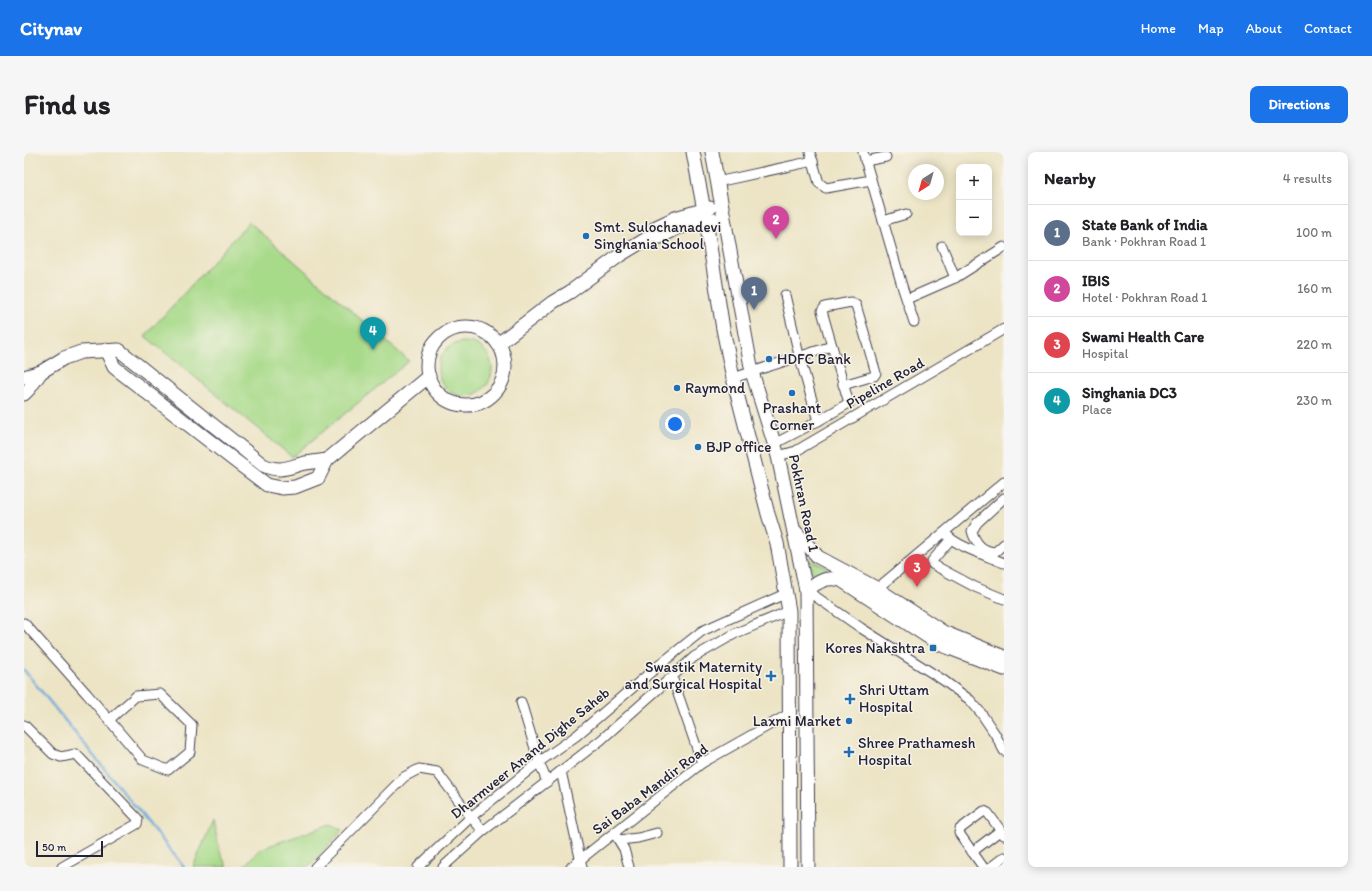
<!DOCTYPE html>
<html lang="en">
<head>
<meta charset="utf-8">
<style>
  :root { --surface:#fff; --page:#f6f6f6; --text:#202124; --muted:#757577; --line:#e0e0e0; --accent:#1a73e8 }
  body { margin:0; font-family:Itim,sans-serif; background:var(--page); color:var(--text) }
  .controls { position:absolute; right:12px; top:12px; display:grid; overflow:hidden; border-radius:8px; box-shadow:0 2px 10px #0003 }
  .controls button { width:36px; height:36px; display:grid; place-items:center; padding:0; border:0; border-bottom:1px solid var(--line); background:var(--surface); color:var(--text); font:20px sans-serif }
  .compass { position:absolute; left:884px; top:12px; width:36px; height:36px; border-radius:50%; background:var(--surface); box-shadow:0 2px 10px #0003; rotate:217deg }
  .scale { position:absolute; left:12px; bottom:10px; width:67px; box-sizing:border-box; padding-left:4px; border:2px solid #22223b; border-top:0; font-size:11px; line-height:14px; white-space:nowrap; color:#22223b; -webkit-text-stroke:3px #f7f3e8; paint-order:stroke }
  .you { position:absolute; left:651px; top:272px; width:14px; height:14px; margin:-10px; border:3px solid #fff; border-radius:50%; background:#1a73e8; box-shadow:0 0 0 6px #1a73e833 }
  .badge { display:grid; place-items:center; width:26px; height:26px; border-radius:50%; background:var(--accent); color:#fff; font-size:13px; font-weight:700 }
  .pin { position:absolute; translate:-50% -33px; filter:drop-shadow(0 1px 2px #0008) }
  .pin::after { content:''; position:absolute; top:21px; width:14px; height:12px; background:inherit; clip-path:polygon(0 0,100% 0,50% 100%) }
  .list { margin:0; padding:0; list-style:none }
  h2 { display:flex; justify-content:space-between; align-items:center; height:52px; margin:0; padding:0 16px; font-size:17px }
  h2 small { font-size:13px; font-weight:400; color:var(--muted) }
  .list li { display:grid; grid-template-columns:26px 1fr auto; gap:12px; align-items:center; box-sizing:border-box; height:56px; padding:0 16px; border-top:1px solid var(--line) }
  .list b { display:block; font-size:15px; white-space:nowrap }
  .list p { margin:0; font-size:13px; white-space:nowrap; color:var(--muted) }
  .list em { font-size:13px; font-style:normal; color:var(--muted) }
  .map { position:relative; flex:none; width:980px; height:715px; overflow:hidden; border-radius:8px }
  header { display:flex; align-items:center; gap:24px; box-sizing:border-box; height:56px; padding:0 20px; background:var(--accent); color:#fff }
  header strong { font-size:19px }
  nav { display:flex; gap:22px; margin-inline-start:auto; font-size:14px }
  .intro { display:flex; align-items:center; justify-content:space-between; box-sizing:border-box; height:96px; padding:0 24px }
  h1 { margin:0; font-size:28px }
  .button { padding:10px 18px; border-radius:8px; background:var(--accent); color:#fff; font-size:14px; font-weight:700 }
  main { display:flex; gap:24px; padding:0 24px }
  aside { flex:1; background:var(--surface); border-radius:8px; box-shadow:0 2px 10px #0003 }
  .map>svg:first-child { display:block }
</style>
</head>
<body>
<header>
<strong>Citynav</strong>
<nav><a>Home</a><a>Map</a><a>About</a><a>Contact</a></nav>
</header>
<div class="intro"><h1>Find us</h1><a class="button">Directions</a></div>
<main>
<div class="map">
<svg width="980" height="715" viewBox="0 0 980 715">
  <rect width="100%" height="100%" fill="#f7f3e8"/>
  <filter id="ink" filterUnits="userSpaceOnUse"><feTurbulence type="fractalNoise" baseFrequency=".025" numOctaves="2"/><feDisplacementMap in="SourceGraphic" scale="8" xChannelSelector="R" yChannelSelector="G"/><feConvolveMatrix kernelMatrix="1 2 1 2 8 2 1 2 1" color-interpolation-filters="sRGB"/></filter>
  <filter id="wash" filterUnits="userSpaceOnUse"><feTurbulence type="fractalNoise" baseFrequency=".012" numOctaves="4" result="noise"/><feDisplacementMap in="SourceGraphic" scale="16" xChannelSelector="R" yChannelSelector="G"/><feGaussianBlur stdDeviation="0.9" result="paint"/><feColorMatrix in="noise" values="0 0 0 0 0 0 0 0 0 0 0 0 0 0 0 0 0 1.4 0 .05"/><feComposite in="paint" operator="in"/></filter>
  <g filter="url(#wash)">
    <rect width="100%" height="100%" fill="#ece4c5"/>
    <g fill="#a7da89" stroke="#647e62">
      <polygon points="225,70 385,209 268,305 121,184"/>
      <circle cx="441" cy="217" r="27"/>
      <polygon points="786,408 804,416 789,425"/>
      <polygon points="189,668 196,700 203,715 169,715"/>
      <polygon points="307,672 319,678 284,715 219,715 236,697"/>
    </g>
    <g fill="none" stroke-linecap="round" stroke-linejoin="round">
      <polyline stroke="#6ba9dd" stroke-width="2.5" points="0,518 160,715"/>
    </g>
  </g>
  <g filter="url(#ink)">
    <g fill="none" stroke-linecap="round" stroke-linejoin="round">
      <g stroke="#403f50" stroke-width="11">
        <g id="street">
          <polyline points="786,0 795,31 802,36 847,28"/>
          <polyline points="839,0 879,137 890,170"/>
          <polyline points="841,9 862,5"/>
          <polyline points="693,30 789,9"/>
          <polyline points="859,69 882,62"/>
          <polyline points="918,94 931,126"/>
          <polyline points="761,143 775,203 794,269 825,251 808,194"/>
          <polyline points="883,147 931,126 980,95"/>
          <polyline points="709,226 808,194 798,159 801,155 827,150 832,153 852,221 850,224 819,233"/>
          <polyline points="750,292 794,269"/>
          <polyline points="754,304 772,299 980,177"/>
          <path d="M 980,346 L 953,371 L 948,379 C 951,391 959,399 971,400 L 980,392"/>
          <path d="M 924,384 C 934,395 966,405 980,411"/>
          <polyline points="927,387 908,409 908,412 951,435 980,447"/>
          <polyline points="782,438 837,476 919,528 946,548 957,561 971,582 980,599"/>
          <polyline points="849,440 980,330"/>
          <polyline points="0,471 63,542 119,608 144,618 166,600 168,573 136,542 112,544 85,568"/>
          <polyline points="648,525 678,611"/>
          <polyline points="497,550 515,610 523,630"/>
          <polyline points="0,573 29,602 37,605 52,602 114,667 113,672 38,715"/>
          <polyline points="537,619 558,715"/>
          <polyline points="592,684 600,697 605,715"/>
          <polyline points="595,688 614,686 633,681"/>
          <polyline points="948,700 977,678"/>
          <polyline points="291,715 380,625 395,617 413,620 447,665 459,679"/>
          <polyline points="394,715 447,665 515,610 552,584 634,514 678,479 763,441"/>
          <polyline points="419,715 459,679 577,588 670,505 712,481 765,459"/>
          <polyline points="547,715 678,611 765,562"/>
          <polyline points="959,715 935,681 936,677 960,659 964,661 980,683"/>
          <polyline points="967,715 980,705"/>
        </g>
      </g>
      <g stroke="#403f50" stroke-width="15">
        <g id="secondary">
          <polyline points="669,0 682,69 699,177 709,226 744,362 753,391 765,459 766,715"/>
          <polyline points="688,0 728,220 754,304 782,438 784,715"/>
          <polyline points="629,83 636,85 653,76 690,68"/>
          <circle cx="442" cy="214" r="39"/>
          <polyline points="474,192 529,150 546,140 596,103 629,83 632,75 651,66 686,56"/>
          <polyline points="82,198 90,215 210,308 243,333 258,336 271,335 294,326 303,308 405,224"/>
          <path d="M 0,225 L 17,220 L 40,206 L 57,200 L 95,198 L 239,313 C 257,321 264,315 281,311 C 289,310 296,309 303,308"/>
          <polyline points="0,242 5,237 17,220"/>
          <polyline points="771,379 794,405 852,436 919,480 980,505"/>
          <path d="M 782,438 C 796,430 801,424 817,428 L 915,492 L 980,517"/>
        </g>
      </g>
      <use href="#street" stroke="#fff" stroke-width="9"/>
      <use href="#secondary" stroke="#fff" stroke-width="13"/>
    </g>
  </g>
  <g fill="#1f6fb2" stroke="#f7f3e8" stroke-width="1.5">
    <circle cx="562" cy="84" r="4"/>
    <circle cx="745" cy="207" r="4"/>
    <circle cx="653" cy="236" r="4"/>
    <circle cx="768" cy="241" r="4"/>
    <circle cx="674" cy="295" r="4"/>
    <rect x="905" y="492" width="8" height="8" rx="2"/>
    <path d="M745 518h4v4h4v4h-4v4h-4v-4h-4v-4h4z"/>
    <path d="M824 541h4v4h4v4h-4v4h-4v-4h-4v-4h4z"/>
    <circle cx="825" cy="569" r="4"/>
    <path d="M823 594h4v4h4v4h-4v4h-4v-4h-4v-4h4z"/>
  </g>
  <g text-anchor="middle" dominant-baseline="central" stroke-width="3" stroke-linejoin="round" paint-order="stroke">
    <g font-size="15" fill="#22223b" stroke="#f7f3e8" text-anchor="start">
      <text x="570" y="75">Smt. Sulochanadevi<tspan x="570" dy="17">Singhania School</tspan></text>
      <text x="753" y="207">HDFC Bank</text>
      <text x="661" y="236">Raymond</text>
      <text x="768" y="256" text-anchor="middle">Prashant<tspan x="768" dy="17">Corner</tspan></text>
      <text x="682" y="295">BJP office</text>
      <text x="901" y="496" text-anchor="end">Kores Nakshtra</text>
      <text x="738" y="515" text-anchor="end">Swastik Maternity<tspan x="738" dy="17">and Surgical Hospital</tspan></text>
      <text x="835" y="538">Shri Uttam<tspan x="835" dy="17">Hospital</tspan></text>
      <text x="817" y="569" text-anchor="end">Laxmi Market</text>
      <text x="834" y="591">Shree Prathamesh<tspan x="834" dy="17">Hospital</tspan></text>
    </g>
    <g font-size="15" fill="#22223b" stroke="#f7f3e8">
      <text transform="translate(861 231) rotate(-30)">Pipeline Road</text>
      <text transform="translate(780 351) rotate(78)">Pokhran Road 1</text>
      <text transform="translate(506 601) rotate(-39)">Dharmveer Anand Dighe Saheb</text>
      <text transform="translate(626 637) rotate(-37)">Sai Baba Mandir Road</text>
    </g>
  </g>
</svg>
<div class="controls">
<button>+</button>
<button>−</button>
</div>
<svg class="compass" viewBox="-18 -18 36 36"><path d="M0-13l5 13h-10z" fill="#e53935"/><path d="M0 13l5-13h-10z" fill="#757577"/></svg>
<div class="scale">50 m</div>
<div class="you"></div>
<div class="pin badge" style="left:730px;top:158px;background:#5c6f8a">1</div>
<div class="pin badge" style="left:752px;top:87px;background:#d1479c">2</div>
<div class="pin badge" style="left:893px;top:435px;background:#e0444e">3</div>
<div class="pin badge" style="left:349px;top:198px;background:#0f9aa8">4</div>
</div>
<aside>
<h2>Nearby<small>4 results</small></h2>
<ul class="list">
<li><span class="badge" style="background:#5c6f8a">1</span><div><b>State Bank of India</b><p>Bank · Pokhran Road 1</p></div><em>100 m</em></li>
<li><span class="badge" style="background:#d1479c">2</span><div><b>IBIS</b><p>Hotel · Pokhran Road 1</p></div><em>160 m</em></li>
<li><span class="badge" style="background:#e0444e">3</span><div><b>Swami Health Care</b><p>Hospital</p></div><em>220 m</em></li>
<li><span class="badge" style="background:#0f9aa8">4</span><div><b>Singhania DC3</b><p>Place</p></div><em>230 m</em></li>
</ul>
</aside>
</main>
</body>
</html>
